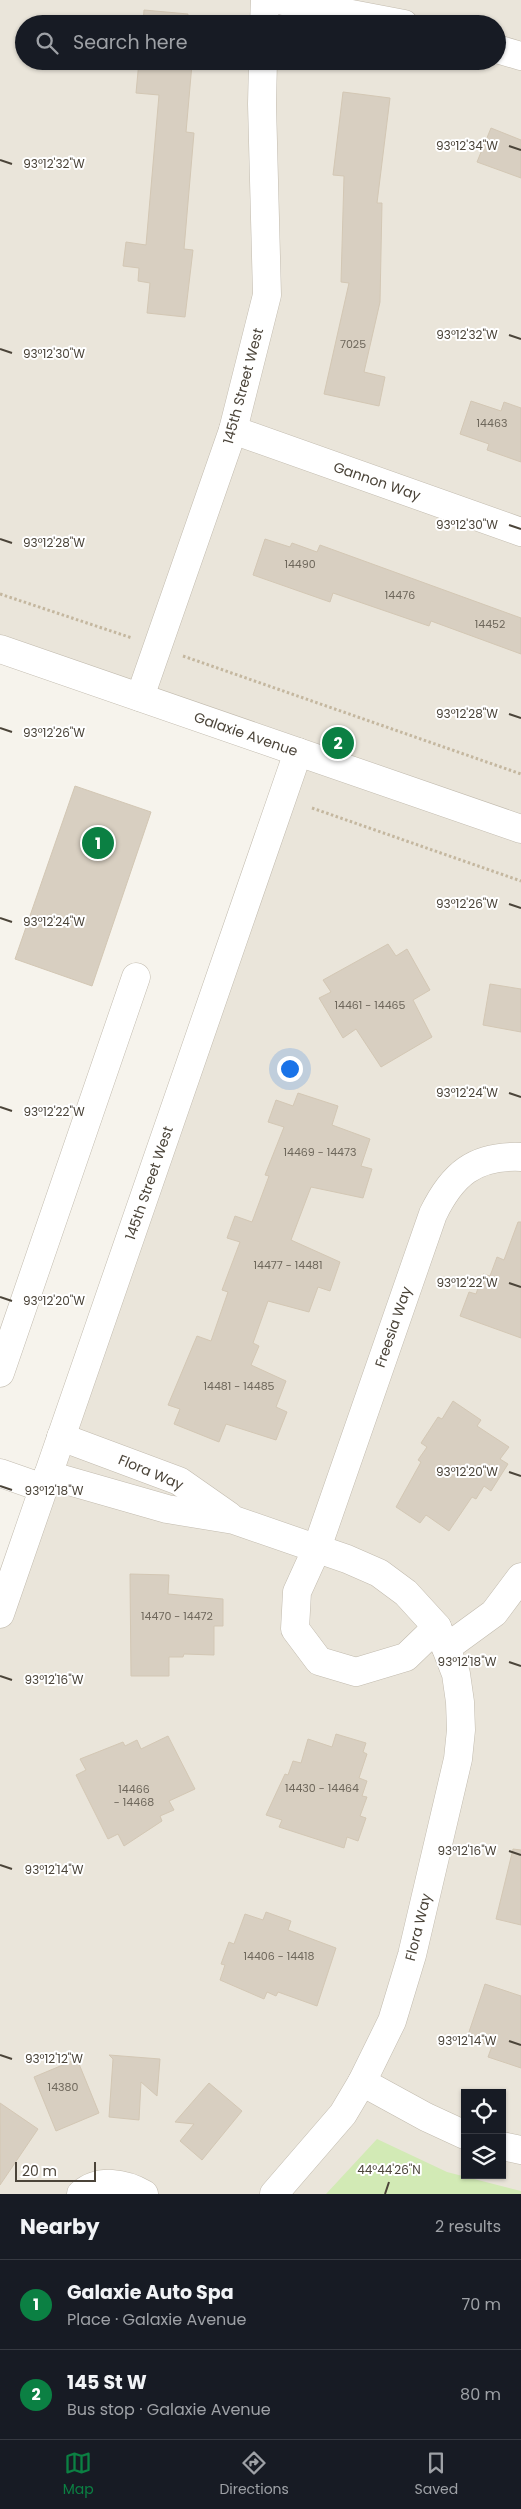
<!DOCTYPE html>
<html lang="en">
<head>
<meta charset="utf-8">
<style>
  :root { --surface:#171b24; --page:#242831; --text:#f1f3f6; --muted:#9ea1a6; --line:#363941; --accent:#0b8043 }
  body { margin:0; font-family:Poppins,sans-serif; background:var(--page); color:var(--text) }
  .controls { position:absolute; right:15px; bottom:15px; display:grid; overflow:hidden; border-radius:0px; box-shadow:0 1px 4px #0004 }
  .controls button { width:45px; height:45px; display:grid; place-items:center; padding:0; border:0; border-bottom:1px solid var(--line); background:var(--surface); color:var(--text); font:25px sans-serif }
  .scale { position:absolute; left:15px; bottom:12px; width:81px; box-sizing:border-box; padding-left:5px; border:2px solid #4b4439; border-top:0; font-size:14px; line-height:18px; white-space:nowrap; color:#4b4439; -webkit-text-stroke:4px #fff; paint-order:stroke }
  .you { position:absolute; left:289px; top:1068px; width:18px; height:18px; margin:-12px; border:4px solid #fff; border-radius:50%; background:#1a73e8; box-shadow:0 0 0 8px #1a73e833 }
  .badge { display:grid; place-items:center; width:32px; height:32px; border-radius:50%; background:var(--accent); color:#fff; font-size:16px; font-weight:700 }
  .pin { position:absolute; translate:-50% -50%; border:2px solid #fff; box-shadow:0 1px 5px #0006 }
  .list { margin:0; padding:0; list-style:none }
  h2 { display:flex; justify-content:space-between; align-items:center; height:65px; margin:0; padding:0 20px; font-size:21px }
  h2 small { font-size:16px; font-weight:400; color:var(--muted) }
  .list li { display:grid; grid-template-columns:32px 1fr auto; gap:15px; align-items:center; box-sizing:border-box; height:90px; padding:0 20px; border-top:1px solid var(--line) }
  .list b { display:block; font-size:19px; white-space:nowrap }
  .list p { margin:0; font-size:16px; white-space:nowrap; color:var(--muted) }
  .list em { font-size:16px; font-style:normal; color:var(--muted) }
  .icon { flex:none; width:28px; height:28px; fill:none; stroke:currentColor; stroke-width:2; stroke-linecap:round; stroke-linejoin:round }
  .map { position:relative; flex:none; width:521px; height:2194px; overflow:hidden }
  .search { position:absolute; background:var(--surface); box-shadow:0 1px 4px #0004; left:15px; right:15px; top:15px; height:55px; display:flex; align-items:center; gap:12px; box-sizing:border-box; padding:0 18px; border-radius:28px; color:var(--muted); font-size:19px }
  .sheet { height:245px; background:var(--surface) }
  nav { display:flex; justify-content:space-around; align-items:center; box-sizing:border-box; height:70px; border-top:1px solid var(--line); background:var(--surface); font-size:14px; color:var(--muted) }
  nav a { display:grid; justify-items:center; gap:2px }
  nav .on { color:var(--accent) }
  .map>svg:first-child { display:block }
</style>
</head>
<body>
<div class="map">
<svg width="521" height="2194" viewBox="0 0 521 2194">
  <rect width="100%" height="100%" fill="#f6f3ec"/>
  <path fill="#eae5da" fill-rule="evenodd" d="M 0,0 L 521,0 L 521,2194 L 0,2194 L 0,1619 L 298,752 L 0,649 ZM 24,24 L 497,24 L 497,61 L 24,61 ZM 465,2093 L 502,2093 L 502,2175 L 465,2175 Z"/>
  <polygon fill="#d2eab5" points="377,2139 447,2172 521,2191 521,2194 326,2194"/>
  <g fill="#d8cfc1" stroke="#d3c7b4">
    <polygon points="144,10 188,14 187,24 143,24"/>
    <polygon points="139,61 183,61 192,64 186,132 194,133 184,249 193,250 185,317 147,313 150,283 138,281 139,268 123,266 126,242 146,245 159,95 136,93"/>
    <polygon points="343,92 390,98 377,203 382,203 380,302 364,372 385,377 379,406 324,394 349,283 341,282 344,176 333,175"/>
    <polygon points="491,128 521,140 521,178 477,162"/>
    <polygon points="471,401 501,411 504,402 521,408 521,462 487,450 489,444 460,434"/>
    <polygon points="265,539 290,547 292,543 317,552 320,545 521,618 521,654 431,621 429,626 333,593 330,602 253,575"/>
    <polygon points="75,786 151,812 92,986 15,959"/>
    <polygon points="388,944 396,956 407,949 430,990 413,1000 432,1037 381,1067 356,1029 343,1038 319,998 331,992 323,980"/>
    <polygon points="490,984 521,989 521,1032 483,1025"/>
    <polygon points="298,1093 338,1106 332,1125 370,1139 361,1166 372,1169 363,1198 311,1187 291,1240 340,1262 330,1291 318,1287 309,1312 268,1301 253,1343 259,1346 251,1365 286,1381 276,1407 287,1412 276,1440 226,1424 219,1442 174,1424 180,1409 168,1405 197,1336 211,1341 228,1292 222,1290 240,1242 227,1238 235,1216 252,1222 269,1176 265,1175 284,1127 268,1122 276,1100 293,1106"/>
    <polygon points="518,1222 521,1222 521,1338 460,1316 469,1292 476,1294 483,1274 490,1276 497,1257 504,1260"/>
    <polygon points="453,1401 481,1420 477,1426 509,1447 500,1459 508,1464 491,1491 484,1486 476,1499 472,1497 449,1531 426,1515 420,1523 396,1507 421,1462 418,1460 427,1447 421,1443 438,1417 442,1419"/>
    <polygon points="130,1574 169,1575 168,1594 223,1599 223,1626 214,1626 214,1655 184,1654 183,1657 169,1657 169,1676 131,1676"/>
    <polygon points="336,1734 366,1743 363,1752 367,1754 359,1778 367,1781 362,1796 367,1797 360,1816 366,1818 358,1841 347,1837 344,1848 279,1827 282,1820 266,1815 285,1774 288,1775 293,1761 301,1763 308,1739 332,1747"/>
    <polygon points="168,1736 195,1789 169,1801 174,1810 160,1816 162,1821 124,1846 118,1834 108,1839 76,1775 86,1770 80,1759 123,1742 125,1746 137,1740 141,1749"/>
    <polygon points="513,1849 521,1850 521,1925 496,1919"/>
    <polygon points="266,1912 291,1921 288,1930 336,1948 317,2006 278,1992 276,1996 267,1992 264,1999 220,1980 225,1965 221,1964 229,1942 234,1944 245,1914 263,1920"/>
    <polygon points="485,1984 521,1996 521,2068 488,2057 492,2046 467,2038"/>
    <polygon points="109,2055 160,2059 157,2096 141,2082 139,2120 109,2117 113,2059"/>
    <polygon points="77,2059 99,2113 56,2131 34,2077"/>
    <polygon points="209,2083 242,2111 202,2160 180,2141 194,2124 175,2122"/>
    <polygon points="0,2103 38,2129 0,2185"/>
  </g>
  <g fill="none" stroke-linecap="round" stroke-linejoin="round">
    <g stroke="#c2bbae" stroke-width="29">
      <g id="minor">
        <polyline points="278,0 404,24"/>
        <polyline points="264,24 265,0"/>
        <polyline points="497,49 521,56"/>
        <polyline points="233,430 521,532"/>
        <polyline points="0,649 521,829"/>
        <polyline points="140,697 233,430 267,295 262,104 263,61"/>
        <polyline points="0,1373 136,977"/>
        <polyline points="61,1437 179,1481 229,1516"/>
        <polyline points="0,1473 43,1488"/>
        <polyline points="48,1475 167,1509 234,1520 347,1559 379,1573 406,1593 437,1627 446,1648 456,1674 460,1702 461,1730 458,1759 412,1955 392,2021 362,2082 343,2114 274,2194"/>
        <polyline points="0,1614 298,752"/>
        <path d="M 437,1627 L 406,1657 L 356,1672 L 319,1661 L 295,1629 L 297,1592 L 317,1548 L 433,1214 C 452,1175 474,1155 521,1157"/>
        <polyline points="446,1648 494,1613 521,1577"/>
        <polyline points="362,2082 426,2117 465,2135"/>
        <polyline points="502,2146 521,2150"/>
        <path d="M 81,2194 C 99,2178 125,2183 144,2194"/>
      </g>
    </g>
    <g stroke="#c4b79f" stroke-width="3" stroke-dasharray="2.5 2.5" stroke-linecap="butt">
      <polyline points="0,594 132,638"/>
      <polyline points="183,656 521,774"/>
      <polyline points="312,808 521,881"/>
    </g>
    <use href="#minor" stroke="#fff" stroke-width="28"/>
  </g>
  <path fill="none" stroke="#4b4439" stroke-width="2" d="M 509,146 L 521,150M 0,160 L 12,164M 509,335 L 521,339M 0,349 L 12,353M 509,525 L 521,529M 0,539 L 12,543M 509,714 L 521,718M 0,728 L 12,732M 509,904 L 521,908M 0,918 L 12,922M 509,1093 L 521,1097M 0,1107 L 12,1111M 509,1283 L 521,1287M 0,1297 L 12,1301M 509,1472 L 521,1476M 0,1486 L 12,1490M 509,1662 L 521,1666M 0,1676 L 12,1680M 509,1851 L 521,1855M 0,1865 L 12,1869M 509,2041 L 521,2045M 0,2055 L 12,2059M 385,2194 L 389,2182"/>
  <g text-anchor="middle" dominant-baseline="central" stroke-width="4" stroke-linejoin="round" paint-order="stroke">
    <g font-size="11" fill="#6e675b">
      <text x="353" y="344">7025</text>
      <text x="492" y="423">14463</text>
      <text x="300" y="564">14490</text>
      <text x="400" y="595">14476</text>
      <text x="490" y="624">14452</text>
      <text x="370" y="1005">14461 - 14465</text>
      <text x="320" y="1152">14469 - 14473</text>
      <text x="288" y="1265">14477 - 14481</text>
      <text x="239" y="1386">14481 - 14485</text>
      <text x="177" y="1616">14470 - 14472</text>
      <text x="322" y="1788">14430 - 14464</text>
      <text x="134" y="1789">14466<tspan x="134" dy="13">- 14468</tspan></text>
      <text x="279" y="1956">14406 - 14418</text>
      <text x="63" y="2087">14380</text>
    </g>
    <g font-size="14" fill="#4b4439" stroke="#fff">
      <text transform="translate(243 386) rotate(-75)">145th Street West</text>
      <text transform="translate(377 481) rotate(19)">Gannon Way</text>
      <text transform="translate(246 734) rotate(19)">Galaxie Avenue</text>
      <text transform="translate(149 1183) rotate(-71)">145th Street West</text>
      <text transform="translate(393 1327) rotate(-71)">Freesia Way</text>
      <text transform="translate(151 1472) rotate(23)">Flora Way</text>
      <text transform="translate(418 1927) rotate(-76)">Flora Way</text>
    </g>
  </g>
  <g font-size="12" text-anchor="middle" fill="#4b4439" stroke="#fff" stroke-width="4" stroke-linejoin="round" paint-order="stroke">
    <text x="467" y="150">93°12'34"W</text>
    <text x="54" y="168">93°12'32"W</text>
    <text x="467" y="339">93°12'32"W</text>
    <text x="54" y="358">93°12'30"W</text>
    <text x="467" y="529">93°12'30"W</text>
    <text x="54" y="547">93°12'28"W</text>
    <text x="467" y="718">93°12'28"W</text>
    <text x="54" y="737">93°12'26"W</text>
    <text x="467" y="908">93°12'26"W</text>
    <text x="54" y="926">93°12'24"W</text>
    <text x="467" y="1097">93°12'24"W</text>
    <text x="54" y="1116">93°12'22"W</text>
    <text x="467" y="1287">93°12'22"W</text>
    <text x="54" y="1305">93°12'20"W</text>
    <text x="467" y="1476">93°12'20"W</text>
    <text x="54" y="1495">93°12'18"W</text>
    <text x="467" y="1666">93°12'18"W</text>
    <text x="54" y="1684">93°12'16"W</text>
    <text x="467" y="1855">93°12'16"W</text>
    <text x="54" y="1874">93°12'14"W</text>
    <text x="467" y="2045">93°12'14"W</text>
    <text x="54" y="2063">93°12'12"W</text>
    <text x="389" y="2174">44°44'26"N</text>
  </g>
</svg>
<div class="controls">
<button><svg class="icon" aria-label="locate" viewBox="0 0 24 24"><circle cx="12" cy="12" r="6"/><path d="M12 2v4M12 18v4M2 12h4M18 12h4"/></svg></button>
<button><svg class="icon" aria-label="layers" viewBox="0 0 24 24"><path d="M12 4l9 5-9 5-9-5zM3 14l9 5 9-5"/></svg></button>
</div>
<div class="scale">20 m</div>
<div class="you"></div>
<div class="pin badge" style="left:98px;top:843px">1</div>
<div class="pin badge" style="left:338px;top:743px">2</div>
<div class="search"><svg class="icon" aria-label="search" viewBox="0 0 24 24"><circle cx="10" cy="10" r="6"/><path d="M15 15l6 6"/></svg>Search here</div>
</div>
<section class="sheet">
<h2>Nearby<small>2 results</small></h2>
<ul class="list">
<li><span class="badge">1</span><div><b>Galaxie Auto Spa</b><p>Place · Galaxie Avenue</p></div><em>70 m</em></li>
<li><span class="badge">2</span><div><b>145 St W</b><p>Bus stop · Galaxie Avenue</p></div><em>80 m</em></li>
</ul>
</section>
<nav>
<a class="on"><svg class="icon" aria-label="map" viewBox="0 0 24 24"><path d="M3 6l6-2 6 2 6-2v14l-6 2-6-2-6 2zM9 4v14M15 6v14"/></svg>Map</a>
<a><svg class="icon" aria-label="directions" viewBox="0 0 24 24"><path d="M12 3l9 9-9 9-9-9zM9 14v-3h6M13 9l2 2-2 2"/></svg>Directions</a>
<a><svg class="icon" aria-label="saved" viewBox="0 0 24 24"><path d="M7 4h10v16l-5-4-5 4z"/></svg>Saved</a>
</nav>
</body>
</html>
